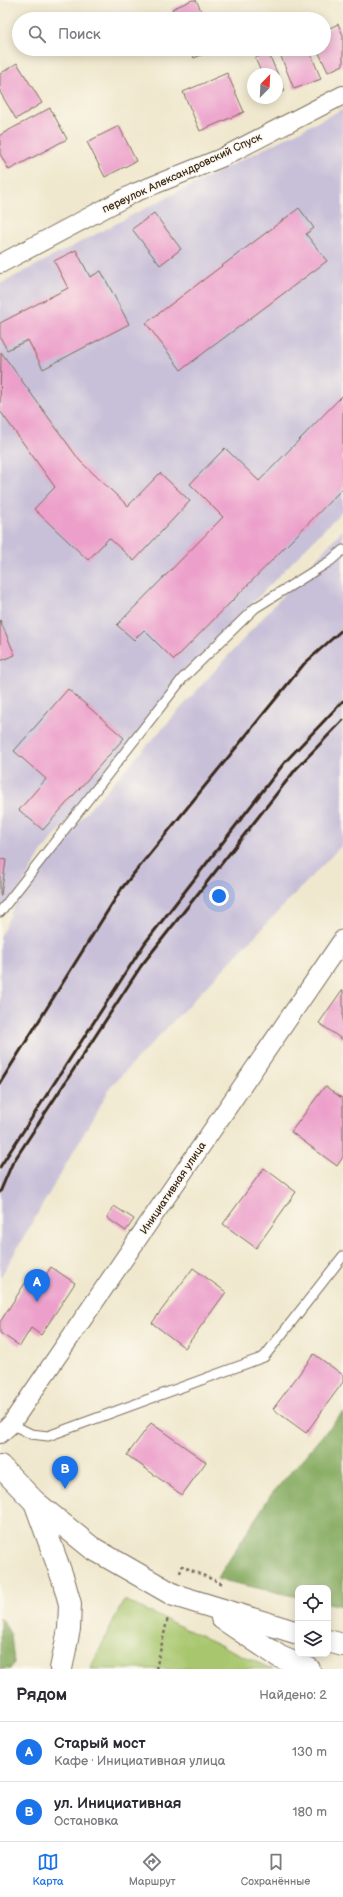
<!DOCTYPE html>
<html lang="ru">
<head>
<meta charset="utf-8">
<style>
  :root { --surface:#fff; --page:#f7f7f7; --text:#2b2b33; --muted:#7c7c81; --line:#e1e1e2; --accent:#1a73e8 }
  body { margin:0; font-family:"Balsamiq Sans",sans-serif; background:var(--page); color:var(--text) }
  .controls { position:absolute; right:12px; bottom:12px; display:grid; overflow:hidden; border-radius:8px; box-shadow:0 2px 10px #0003 }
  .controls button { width:36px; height:36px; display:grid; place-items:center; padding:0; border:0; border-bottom:1px solid var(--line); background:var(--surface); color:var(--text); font:20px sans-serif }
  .compass { position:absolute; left:247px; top:68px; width:36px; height:36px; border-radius:50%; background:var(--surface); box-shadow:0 2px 10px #0003; rotate:24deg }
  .you { position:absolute; left:219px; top:896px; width:14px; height:14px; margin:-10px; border:3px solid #fff; border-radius:50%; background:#1a73e8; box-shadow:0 0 0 6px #1a73e833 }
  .badge { display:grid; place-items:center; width:26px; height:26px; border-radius:50%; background:var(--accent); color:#fff; font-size:13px; font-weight:700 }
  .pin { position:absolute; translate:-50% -33px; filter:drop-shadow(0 1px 2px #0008) }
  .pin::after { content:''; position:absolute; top:21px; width:14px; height:12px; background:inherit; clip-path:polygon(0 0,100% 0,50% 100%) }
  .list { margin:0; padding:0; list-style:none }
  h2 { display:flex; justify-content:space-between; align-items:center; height:52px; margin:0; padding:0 16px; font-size:17px }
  h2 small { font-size:13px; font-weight:400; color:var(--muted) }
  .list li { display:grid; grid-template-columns:26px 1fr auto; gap:12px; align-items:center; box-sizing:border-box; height:60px; padding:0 16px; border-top:1px solid var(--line) }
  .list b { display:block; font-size:15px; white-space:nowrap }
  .list p { margin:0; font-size:13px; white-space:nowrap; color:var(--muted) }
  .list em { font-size:13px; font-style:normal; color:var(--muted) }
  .icon { flex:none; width:22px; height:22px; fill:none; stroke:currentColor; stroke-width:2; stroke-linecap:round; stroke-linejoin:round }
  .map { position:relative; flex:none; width:343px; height:1669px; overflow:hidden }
  .search { position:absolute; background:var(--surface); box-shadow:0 2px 10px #0003; left:12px; right:12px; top:12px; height:44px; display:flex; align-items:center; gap:10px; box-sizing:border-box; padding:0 14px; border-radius:22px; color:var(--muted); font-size:15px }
  .sheet { height:172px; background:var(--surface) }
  nav { display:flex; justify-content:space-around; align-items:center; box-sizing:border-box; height:56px; border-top:1px solid var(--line); background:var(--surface); font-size:11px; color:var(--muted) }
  nav a { display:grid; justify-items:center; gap:2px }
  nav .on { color:var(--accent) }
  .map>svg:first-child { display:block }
</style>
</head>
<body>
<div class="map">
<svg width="343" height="1669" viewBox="0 0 343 1669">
  <rect width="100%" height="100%" fill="#fbf7ec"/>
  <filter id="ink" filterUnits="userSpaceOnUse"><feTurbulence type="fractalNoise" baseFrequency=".025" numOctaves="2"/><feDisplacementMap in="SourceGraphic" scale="8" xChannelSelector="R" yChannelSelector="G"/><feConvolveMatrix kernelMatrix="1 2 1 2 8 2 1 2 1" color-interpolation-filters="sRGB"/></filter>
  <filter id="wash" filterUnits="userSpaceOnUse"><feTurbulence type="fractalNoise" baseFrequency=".012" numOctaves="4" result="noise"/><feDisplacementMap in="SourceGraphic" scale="16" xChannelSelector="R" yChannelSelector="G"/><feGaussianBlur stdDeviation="0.9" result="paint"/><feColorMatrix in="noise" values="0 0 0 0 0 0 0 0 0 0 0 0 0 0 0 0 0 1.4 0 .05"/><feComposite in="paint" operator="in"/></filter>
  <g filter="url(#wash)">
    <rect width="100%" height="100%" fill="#f0e8ce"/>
    <g fill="#c8bfd8">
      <polygon points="343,109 343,510 219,637 41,853 6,912 0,916 0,284 146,208"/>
      <polygon points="343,529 343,844 112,1085 0,1278 0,937 27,878"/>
    </g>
    <polygon fill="#a7c66d" stroke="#717846" points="124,1600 265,1666 273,1669 90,1669"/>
    <g fill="#85ab60" stroke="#606a3f">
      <polygon points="343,1412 343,1606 328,1603 328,1588 298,1588 298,1597 217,1579 270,1496"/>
      <polygon points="0,1617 11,1635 14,1663 10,1669 0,1669"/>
    </g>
    <g id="blocks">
      <g fill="#ec9fca">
        <polygon points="192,0 196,0 205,19 176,19 172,9"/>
        <polygon points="338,24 343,35 343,65 328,72 317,49 324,49 324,31"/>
        <polygon points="190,49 215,49 194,58"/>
        <polygon points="278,49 309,49 321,79 294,89"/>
        <polygon points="268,52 285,91 277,94 277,74 262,74 255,58"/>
        <polygon points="17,63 42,103 16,119 0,92 0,74"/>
        <polygon points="227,73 244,112 200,131 183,92"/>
        <polygon points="50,108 67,139 9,170 0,154 0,135"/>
        <polygon points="119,126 136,161 105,177 87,142"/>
        <polygon points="299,208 314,228 306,234 327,261 181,370 146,323"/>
        <polygon points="154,213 181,249 160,265 132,229"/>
        <polygon points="76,250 90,277 101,271 129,324 43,369 28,340 7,350 0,337 0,323 68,288 54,261"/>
        <polygon points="1,352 80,461 128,506 160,473 190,501 134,561 109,538 88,560 34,509 55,487 0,411"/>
        <polygon points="343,395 343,488 174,660 144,630 134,640 117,625 223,517 190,484 225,448 259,481"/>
        <polygon points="0,620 15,655 0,661"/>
        <polygon points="68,689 124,738 43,830 19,810 46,779 14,751"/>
        <polygon points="0,859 6,860 1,895 0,895"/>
        <polygon points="342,990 343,990 343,1040 319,1023"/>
        <polygon points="325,1086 343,1099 343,1157 337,1166 291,1132"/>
        <polygon points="264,1168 296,1192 256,1248 223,1224"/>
        <polygon points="114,1206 134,1219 126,1231 107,1218"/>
        <polygon points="51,1267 75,1283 41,1335 31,1328 20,1346 0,1333 0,1322 33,1271 44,1278"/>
        <polygon points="193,1268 226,1292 185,1348 152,1323"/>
        <polygon points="314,1354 343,1375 343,1382 306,1433 273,1409"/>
        <polygon points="151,1423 206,1462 182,1495 127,1455"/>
      </g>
    </g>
  </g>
  <g filter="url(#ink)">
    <use href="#blocks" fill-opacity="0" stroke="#7a6c5c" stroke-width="1"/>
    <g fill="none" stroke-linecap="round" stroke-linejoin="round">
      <g stroke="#7a6c5c" stroke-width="11">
        <g id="lane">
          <polyline points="0,912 183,678 255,608 330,561 343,550"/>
          <polyline points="11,1424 31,1434 48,1436 264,1357 343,1256"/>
        </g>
      </g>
      <g stroke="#7a6c5c" stroke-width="20">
        <g id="street">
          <polyline points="0,264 134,193 221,158 343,95"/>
          <polyline points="0,1434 11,1424 343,939"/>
        </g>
      </g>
      <g stroke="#7a6c5c" stroke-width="24">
        <g id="secondary">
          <polyline points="0,1466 35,1502 92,1548 174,1595 298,1633"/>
          <polyline points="35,1502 63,1579 70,1604 69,1629 61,1669"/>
          <polyline points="222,1618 280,1657 309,1669"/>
          <polyline points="328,1641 343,1645"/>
        </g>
      </g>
      <g stroke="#7a6c5c" stroke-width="2.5" stroke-dasharray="3 3" stroke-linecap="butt">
        <polyline points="180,1573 182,1566 223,1584"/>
        <polyline points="156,1669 168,1617"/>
      </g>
      <use href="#lane" stroke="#fff" stroke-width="9"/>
      <use href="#street" stroke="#fff" stroke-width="18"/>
      <use href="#secondary" stroke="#fff" stroke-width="22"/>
      <g stroke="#3b2a1e" stroke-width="3">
        <polyline points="0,1083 122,888 304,664 343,629"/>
        <polyline points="0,1167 145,943 285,762 343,701"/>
        <polyline points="0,1192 12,1164 141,966 296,769 343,720"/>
      </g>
    </g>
  </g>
  <g text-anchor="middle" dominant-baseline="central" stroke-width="3" stroke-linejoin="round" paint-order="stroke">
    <g font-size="11" fill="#3b2a1e" stroke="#fbf7ec">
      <text transform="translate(182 173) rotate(-25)">переулок Александровский Спуск</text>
      <text transform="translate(173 1188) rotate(-56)">Инициативная улица</text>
    </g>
  </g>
</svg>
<div class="controls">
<button><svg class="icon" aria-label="locate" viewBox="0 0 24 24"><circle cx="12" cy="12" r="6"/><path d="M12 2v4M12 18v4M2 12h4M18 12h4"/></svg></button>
<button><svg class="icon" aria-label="layers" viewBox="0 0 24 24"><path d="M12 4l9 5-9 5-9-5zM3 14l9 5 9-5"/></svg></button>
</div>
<svg class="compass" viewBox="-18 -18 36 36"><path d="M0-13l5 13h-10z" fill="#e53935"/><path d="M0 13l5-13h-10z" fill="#7c7c81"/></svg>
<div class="you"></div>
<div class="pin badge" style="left:37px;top:1302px">A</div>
<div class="pin badge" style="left:65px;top:1489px">B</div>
<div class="search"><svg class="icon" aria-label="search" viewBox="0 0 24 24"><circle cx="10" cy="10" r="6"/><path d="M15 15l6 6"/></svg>Поиск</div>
</div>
<section class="sheet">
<h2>Рядом<small>Найдено: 2</small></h2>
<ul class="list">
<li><span class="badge">A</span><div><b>Старый мост</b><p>Кафе · Инициативная улица</p></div><em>130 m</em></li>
<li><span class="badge">B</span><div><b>ул. Инициативная</b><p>Остановка</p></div><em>180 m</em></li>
</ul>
</section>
<nav>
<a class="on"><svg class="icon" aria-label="map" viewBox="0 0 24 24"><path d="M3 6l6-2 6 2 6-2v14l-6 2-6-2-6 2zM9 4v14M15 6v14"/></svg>Карта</a>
<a><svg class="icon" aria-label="directions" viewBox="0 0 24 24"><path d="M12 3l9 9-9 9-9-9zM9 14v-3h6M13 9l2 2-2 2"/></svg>Маршрут</a>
<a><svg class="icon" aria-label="saved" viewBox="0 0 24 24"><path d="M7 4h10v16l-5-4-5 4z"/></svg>Сохранённые</a>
</nav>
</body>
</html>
